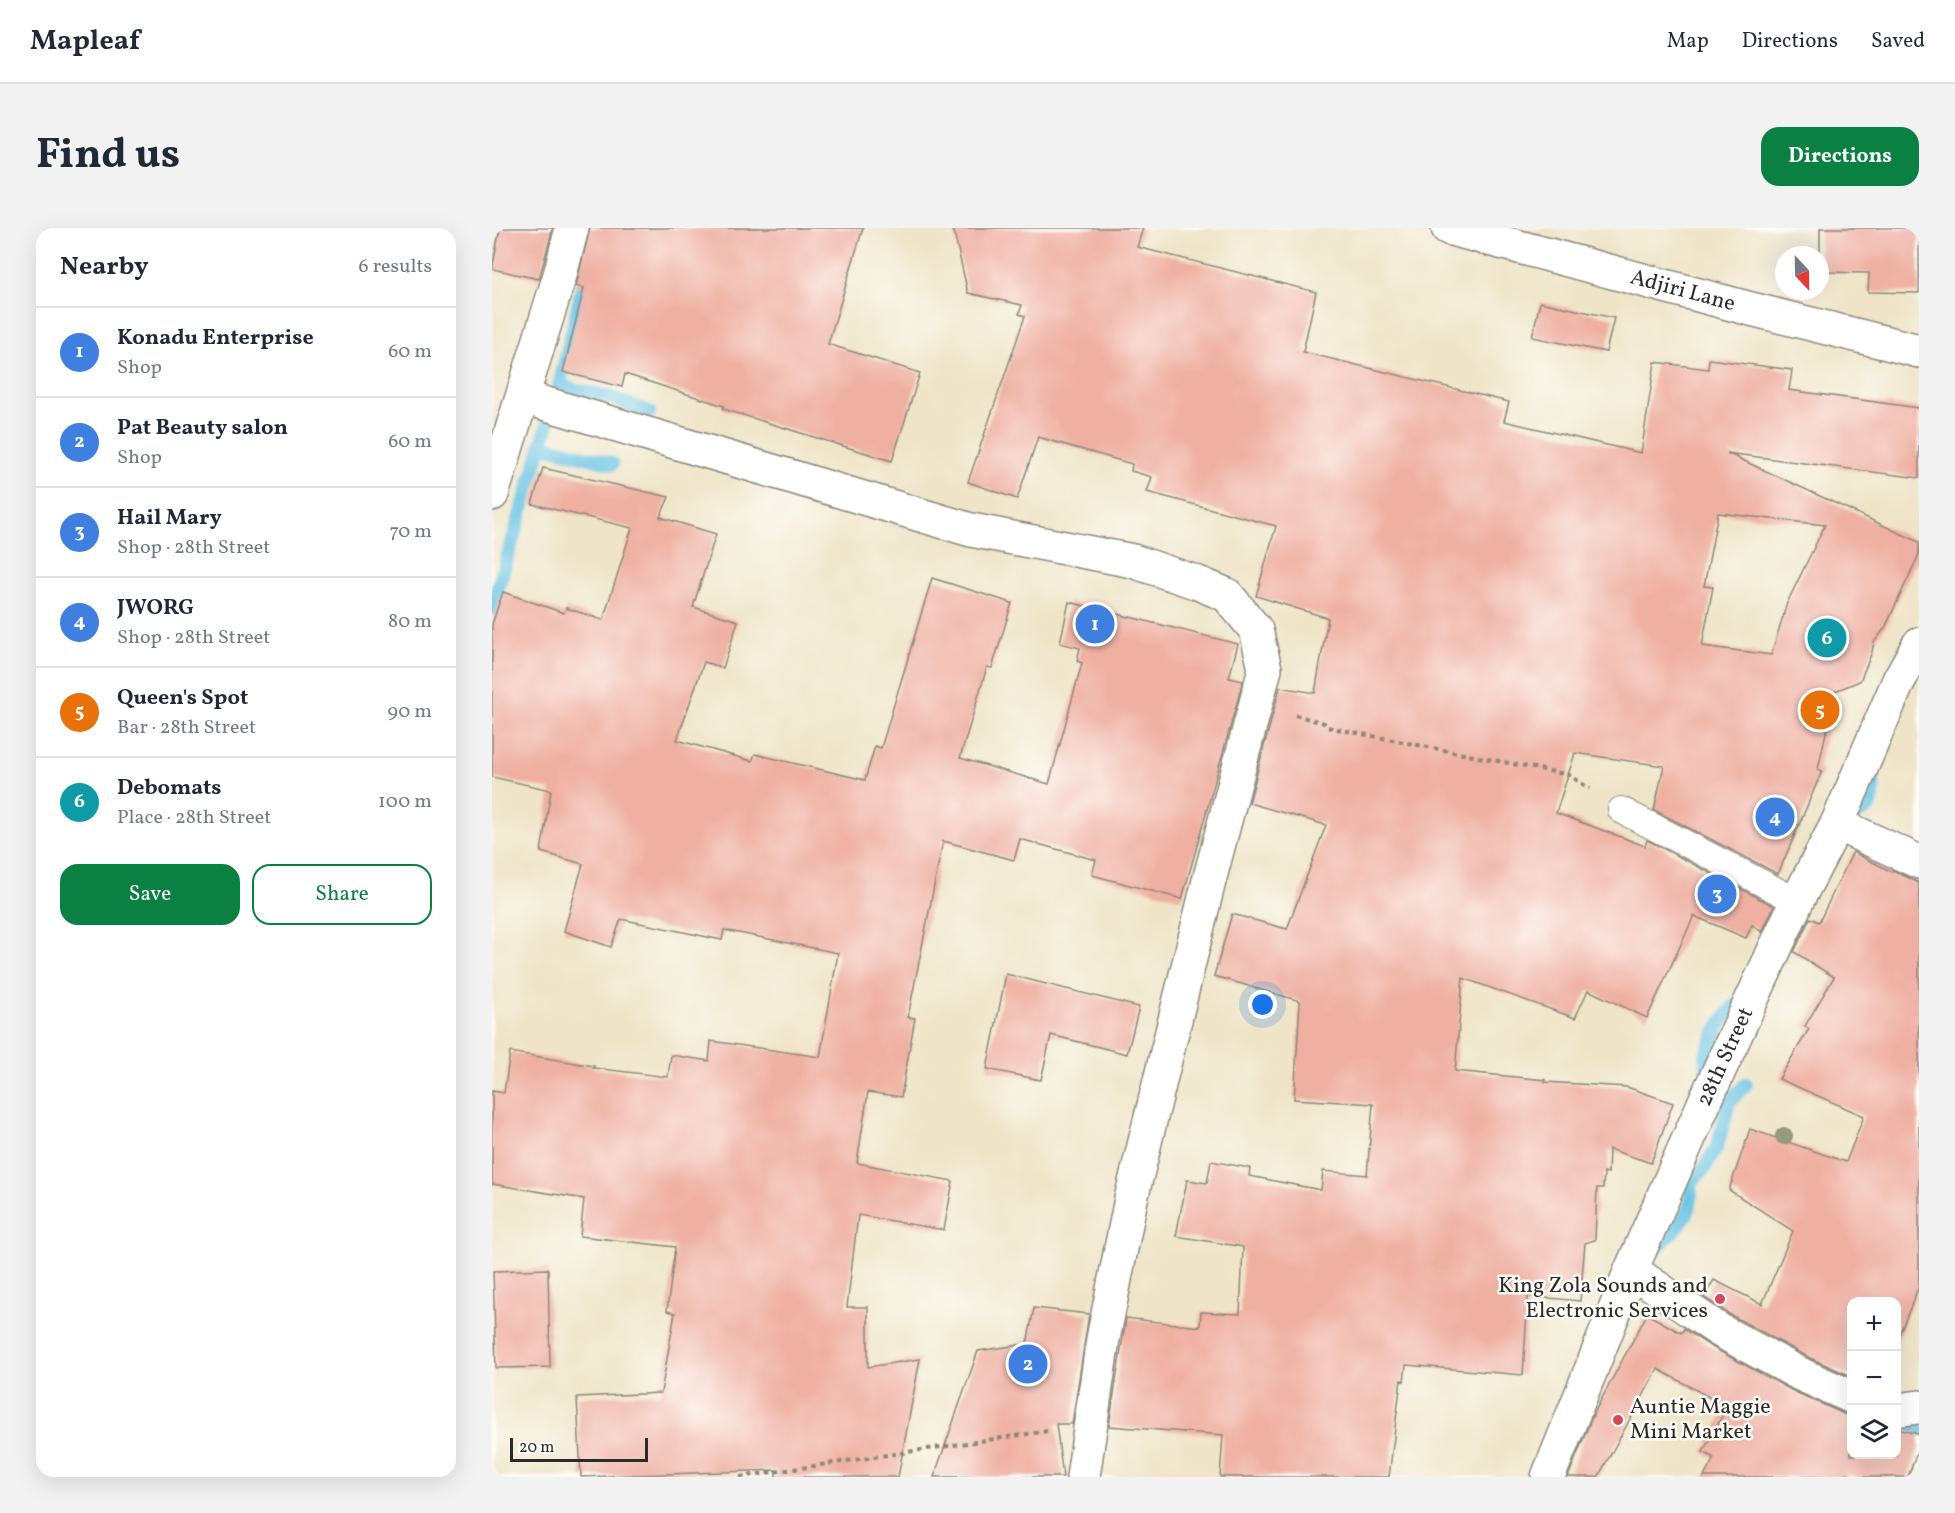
<!DOCTYPE html>
<html lang="en">
<head>
<meta charset="utf-8">
<style>
  :root { --surface:#fff; --page:#f2f2f3; --text:#1f2937; --muted:#747a83; --line:#e0e1e3; --accent:#0b8043 }
  body { margin:0; font-family:Vollkorn,serif; background:var(--page); color:var(--text) }
  .controls { position:absolute; right:18px; bottom:18px; display:grid; overflow:hidden; border-radius:12px; box-shadow:0 6px 24px #0002 }
  .controls button { width:54px; height:54px; display:grid; place-items:center; padding:0; border:0; border-bottom:2px solid var(--line); background:var(--surface); color:var(--text); font:30px sans-serif }
  .compass { position:absolute; left:1283px; top:18px; width:54px; height:54px; border-radius:50%; background:var(--surface); box-shadow:0 6px 24px #0002; rotate:158deg }
  .scale { position:absolute; left:18px; bottom:15px; width:138px; box-sizing:border-box; padding-left:6px; border:3px solid #2b2b2b; border-top:0; font-size:16px; line-height:21px; white-space:nowrap; color:#2b2b2b; -webkit-text-stroke:4px #fdfcf7; paint-order:stroke }
  .you { position:absolute; left:771px; top:777px; width:21px; height:21px; margin:-15px; border:4px solid #fff; border-radius:50%; background:#1a73e8; box-shadow:0 0 0 9px #1a73e833 }
  .badge { display:grid; place-items:center; width:39px; height:39px; border-radius:50%; background:var(--accent); color:#fff; font-size:20px; font-weight:700 }
  .pin { position:absolute; translate:-50% -50%; border:3px solid #fff; box-shadow:0 2px 6px #0006 }
  .list { margin:0; padding:0; list-style:none }
  h2 { display:flex; justify-content:space-between; align-items:center; height:78px; margin:0; padding:0 24px; font-size:26px }
  h2 small { font-size:20px; font-weight:400; color:var(--muted) }
  .list li { display:grid; grid-template-columns:39px 1fr auto; gap:18px; align-items:center; box-sizing:border-box; height:90px; padding:0 24px; border-top:2px solid var(--line) }
  .list b { display:block; font-size:22px; white-space:nowrap }
  .list p { margin:0; font-size:20px; white-space:nowrap; color:var(--muted) }
  .list em { font-size:20px; font-style:normal; color:var(--muted) }
  .actions { display:flex; gap:12px; padding:18px 24px }
  .actions a { flex:1; padding:14px 0; border:2px solid var(--accent); border-radius:18px; text-align:center; font-size:21px; color:var(--accent) }
  .actions .main { background:var(--accent); color:#fff }
  .icon { flex:none; width:33px; height:33px; fill:none; stroke:currentColor; stroke-width:2; stroke-linecap:round; stroke-linejoin:round }
  .map { position:relative; flex:none; width:1427px; height:1249px; overflow:hidden; border-radius:18px }
  header { display:flex; align-items:center; gap:36px; box-sizing:border-box; height:84px; padding:0 30px; background:var(--surface); border-bottom:2px solid var(--line) }
  header strong { font-size:28px }
  nav { display:flex; gap:33px; margin-inline-start:auto; font-size:21px }
  .intro { display:flex; align-items:center; justify-content:space-between; box-sizing:border-box; height:144px; padding:0 36px }
  h1 { margin:0; font-size:42px }
  .button { padding:15px 27px; border-radius:18px; background:var(--accent); color:#fff; font-size:21px; font-weight:700 }
  main { display:flex; gap:36px; padding:0 36px }
  aside { flex:1; background:var(--surface); border-radius:18px; box-shadow:0 6px 24px #0002 }
  .map>svg:first-child { display:block }
</style>
</head>
<body>
<header>
<strong>Mapleaf</strong>
<nav><a>Map</a><a>Directions</a><a>Saved</a></nav>
</header>
<div class="intro"><h1>Find us</h1><a class="button">Directions</a></div>
<main>
<aside>
<h2>Nearby<small>6 results</small></h2>
<ul class="list">
<li><span class="badge" style="background:#3f7fe0">1</span><div><b>Konadu Enterprise</b><p>Shop</p></div><em>60 m</em></li>
<li><span class="badge" style="background:#3f7fe0">2</span><div><b>Pat Beauty salon</b><p>Shop</p></div><em>60 m</em></li>
<li><span class="badge" style="background:#3f7fe0">3</span><div><b>Hail Mary</b><p>Shop · 28th Street</p></div><em>70 m</em></li>
<li><span class="badge" style="background:#3f7fe0">4</span><div><b>JWORG</b><p>Shop · 28th Street</p></div><em>80 m</em></li>
<li><span class="badge" style="background:#e8710a">5</span><div><b>Queen's Spot</b><p>Bar · 28th Street</p></div><em>90 m</em></li>
<li><span class="badge" style="background:#0f9aa8">6</span><div><b>Debomats</b><p>Place · 28th Street</p></div><em>100 m</em></li>
</ul>
<div class="actions"><a class="main">Save</a><a>Share</a></div>
</aside>
<div class="map">
<svg width="1427" height="1249" viewBox="0 0 1427 1249">
  <rect width="100%" height="100%" fill="#fdfcf7"/>
  <filter id="ink" filterUnits="userSpaceOnUse"><feTurbulence type="fractalNoise" baseFrequency=".0167" numOctaves="2"/><feDisplacementMap in="SourceGraphic" scale="12" xChannelSelector="R" yChannelSelector="G"/><feConvolveMatrix kernelMatrix="1 2 1 2 8 2 1 2 1" color-interpolation-filters="sRGB"/></filter>
  <filter id="wash" filterUnits="userSpaceOnUse"><feTurbulence type="fractalNoise" baseFrequency=".008" numOctaves="4" result="noise"/><feDisplacementMap in="SourceGraphic" scale="24" xChannelSelector="R" yChannelSelector="G"/><feGaussianBlur stdDeviation="1.35" result="paint"/><feColorMatrix in="noise" values="0 0 0 0 0 0 0 0 0 0 0 0 0 0 0 0 0 1.4 0 .05"/><feComposite in="paint" operator="in"/></filter>
  <g filter="url(#wash)">
    <rect width="100%" height="100%" fill="#efe4c8"/>
    <g fill="none" stroke-linecap="round" stroke-linejoin="round">
      <g stroke="#65c2e3" stroke-width="14">
        <polyline points="68,156 84,163 114,168 157,184"/>
        <polyline points="49,217 120,236"/>
        <polyline points="0,380 66,163 94,44"/>
        <path d="M 1354,594 C 1360,587 1367,586 1374,581 C 1386,573 1379,553 1381,541"/>
        <polyline points="1216,847 1214,827 1228,797 1244,776"/>
        <polyline points="1197,957 1211,942 1225,919 1237,874 1254,856"/>
        <path d="M 1158,1027 C 1173,1008 1198,995 1199,969 C 1199,958 1193,946 1192,936"/>
        <polyline points="1423,1202 1427,1202"/>
      </g>
    </g>
    <g id="blocks">
      <g fill="#efafa2" fill-rule="evenodd">
        <polygon points="8,0 61,0 47,51 0,41"/>
        <polygon points="98,0 371,0 336,116 428,145 400,233 231,181 232,178 133,146 130,159 71,144 92,60 84,58"/>
        <path d="M 461,0 L 651,0 L 645,19 L 824,64 L 811,124 L 1017,174 L 1012,193 L 1149,225 L 1163,134 L 1216,141 L 1217,131 L 1300,142 L 1297,162 L 1427,180 L 1427,250 L 1235,225 L 1427,314 L 1427,326 L 1393,400 L 1382,414 L 1380,424 L 1368,453 L 1343,463 L 1326,541 L 1330,543 L 1286,646 L 1162,582 L 1172,538 L 1083,525 L 1064,585 L 1153,618 L 1155,612 L 1282,678 L 1270,704 L 1260,697 L 1254,710 L 1202,688 L 1155,790 L 1096,762 L 1083,790 L 971,750 L 963,843 L 1054,852 L 1053,854 L 1135,859 L 1181,875 L 1159,935 L 1117,921 L 1116,945 L 1112,944 L 1111,960 L 1105,960 L 1103,1012 L 1093,1015 L 1088,1073 L 1036,1068 L 1031,1147 L 914,1137 L 912,1153 L 909,1152 L 897,1249 L 728,1249 L 731,1207 L 617,1198 L 634,1090 L 708,1099 L 709,1084 L 748,1086 L 751,1019 L 684,1008 L 695,952 L 715,955 L 719,933 L 758,940 L 757,948 L 829,962 L 831,943 L 875,947 L 881,876 L 802,871 L 808,773 L 722,748 L 740,686 L 795,701 L 834,597 L 757,575 L 788,459 L 823,465 L 836,390 L 764,368 L 784,298 L 655,264 L 660,249 L 639,243 L 640,236 L 546,209 L 525,271 L 476,254 L 533,88 L 527,86 L 530,77 L 476,65 ZM 1226,285 L 1333,297 L 1295,375 L 1279,427 L 1210,418 L 1221,359 L 1212,358 Z"/>
        <polygon points="1328,0 1427,0 1427,65 1376,64 1377,45 1328,44"/>
        <polygon points="1048,74 1122,90 1114,124 1040,109"/>
        <polygon points="51,240 177,269 168,289 224,306 201,379 246,393 231,440 212,434 185,512 260,533 263,526 373,552 383,518 389,520 440,350 520,375 500,440 495,439 468,530 557,556 590,435 585,433 588,420 568,415 577,374 746,416 737,450 751,453 690,671 600,647 604,632 528,611 522,632 451,613 416,789 423,790 409,869 376,864 365,935 461,953 452,1002 366,987 355,1079 376,1079 376,1139 428,1131 406,1249 284,1249 284,1242 89,1249 85,1169 169,1165 183,1085 175,1083 183,1019 88,1008 92,971 0,956 0,863 12,865 18,824 102,838 101,840 176,849 179,827 217,833 219,813 328,829 346,725 232,702 230,712 129,691 119,719 72,703 91,636 49,624 59,562 0,549 0,396 11,364 72,385 74,380 111,392 140,300 40,276"/>
        <polygon points="1361,624 1400,644 1401,642 1427,655 1427,1058 1404,1115 1404,1074 1359,1074 1359,1148 1318,1130 1237,1086 1212,1069 1222,1052 1270,1076 1301,1003 1237,962 1258,901 1354,934 1372,888 1287,851 1317,801 1313,798 1342,749 1302,724 1318,690 1327,694"/>
        <polygon points="514,746 647,779 635,826 559,807 549,852 495,841"/>
        <polygon points="56,1041 58,1139 4,1140 1,1043"/>
        <polygon points="542,1080 597,1086 580,1196 564,1196 571,1249 442,1249 486,1123 535,1116"/>
        <polygon points="1155,1086 1189,1105 1192,1101 1218,1118 1301,1163 1352,1186 1359,1187 1359,1227 1404,1227 1404,1201 1427,1206 1427,1219 1416,1249 1368,1249 1354,1246 1353,1249 1212,1249 1222,1230 1211,1224 1235,1179 1166,1141 1106,1249 1076,1249 1101,1187"/>
      </g>
    </g>
  </g>
  <g filter="url(#ink)">
    <use href="#blocks" fill-opacity="0" stroke="#8d887a" stroke-width="1.5"/>
    <g fill="none" stroke-linecap="round" stroke-linejoin="round">
      <g stroke="#8d887a" stroke-width="28">
        <polyline id="service" points="1129,582 1305,673"/>
      </g>
      <g stroke="#8d887a" stroke-width="36">
        <g id="minor">
          <path id="s1" d="M 956,0 L 1255,80 L 1427,123"/>
          <polyline points="31,169 479,302 641,333 706,355 735,367 764,402 773,441 717,653 639,971 611,1111 591,1249"/>
          <polyline points="0,266 68,47 80,0"/>
          <polyline points="1345,596 1427,634"/>
          <polyline points="1139,1042 1227,1102 1310,1147 1360,1169"/>
          <polyline points="1404,1182 1427,1179"/>
          <path id="s2" d="M 1056,1249 L 1139,1042 L 1214,871 L 1305,673 L 1345,596 L 1407,452 L 1427,416"/>
        </g>
      </g>
      <g stroke="#8d887a" stroke-width="4" stroke-dasharray="4.5 4.5" stroke-linecap="butt">
        <polyline points="803,487 832,495 835,499 1077,547 1098,561"/>
        <polyline points="248,1249 556,1203"/>
      </g>
      <use href="#service" stroke="#fff" stroke-width="26"/>
      <use href="#minor" stroke="#fff" stroke-width="33"/>
    </g>
    <circle fill="#959a80" cx="1292" cy="908" r="9"/>
  </g>
  <g fill="#d1495b" stroke="#fdfcf7" stroke-width="2">
    <circle cx="1228" cy="1071" r="6"/>
    <circle cx="1126" cy="1192" r="6"/>
  </g>
  <g text-anchor="middle" dominant-baseline="central" stroke-width="5" stroke-linejoin="round" paint-order="stroke">
    <g font-size="22" fill="#2b2b2b" stroke="#fdfcf7">
      <text stroke="none"><textPath href="#s1" startOffset="243">Adjiri Lane</textPath></text>
      <text stroke="none"><textPath href="#s2" startOffset="456">28th Street</textPath></text>
    </g>
    <g font-size="22" fill="#2b2b2b" stroke="#fdfcf7" text-anchor="end">
      <text x="1216" y="1058">King Zola Sounds and<tspan x="1216" dy="25">Electronic Services</tspan></text>
      <text x="1138" y="1179" text-anchor="start">Auntie Maggie<tspan x="1138" dy="25">Mini Market</tspan></text>
    </g>
  </g>
</svg>
<div class="controls">
<button>+</button>
<button>−</button>
<button><svg class="icon" aria-label="layers" viewBox="0 0 24 24"><path d="M12 4l9 5-9 5-9-5zM3 14l9 5 9-5"/></svg></button>
</div>
<svg class="compass" viewBox="-18 -18 36 36"><path d="M0-13l5 13h-10z" fill="#e53935"/><path d="M0 13l5-13h-10z" fill="#747a83"/></svg>
<div class="scale">20 m</div>
<div class="you"></div>
<div class="pin badge" style="left:603px;top:396px;background:#3f7fe0">1</div>
<div class="pin badge" style="left:536px;top:1136px;background:#3f7fe0">2</div>
<div class="pin badge" style="left:1225px;top:666px;background:#3f7fe0">3</div>
<div class="pin badge" style="left:1283px;top:589px;background:#3f7fe0">4</div>
<div class="pin badge" style="left:1328px;top:482px;background:#e8710a">5</div>
<div class="pin badge" style="left:1335px;top:410px;background:#0f9aa8">6</div>
</div>
</main>
</body>
</html>
